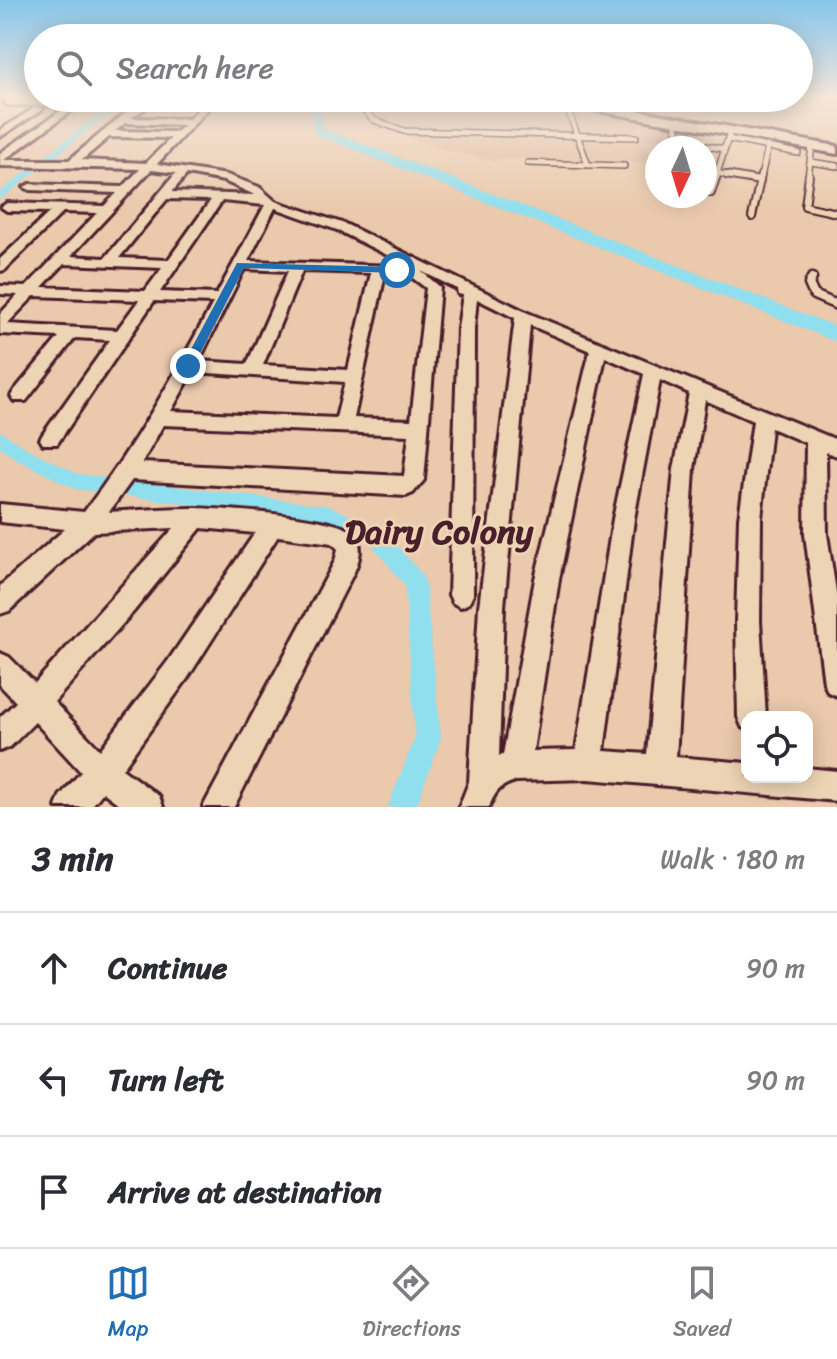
<!DOCTYPE html>
<html lang="en">
<head>
<meta charset="utf-8">
<style>
  :root { --surface:#fff; --page:#f7f7f7; --text:#2b2b33; --muted:#7c7c81; --line:#e1e1e2; --accent:#1f6fb2 }
  body { margin:0; font-family:Sriracha,sans-serif; background:var(--page); color:var(--text) }
  .controls { position:absolute; right:24px; bottom:24px; display:grid; overflow:hidden; border-radius:16px; box-shadow:0 4px 20px #0003 }
  .controls button { width:72px; height:72px; display:grid; place-items:center; padding:0; border:0; border-bottom:2px solid var(--line); background:var(--surface); color:var(--text); font:40px sans-serif }
  .compass { position:absolute; left:645px; top:136px; width:72px; height:72px; border-radius:50%; background:var(--surface); box-shadow:0 4px 20px #0003; rotate:184deg }
  .stop { position:absolute; width:24px; height:24px; margin:-18px; border:6px solid #1f6fb2; border-radius:50%; background:#fff }
  .stop.end { background:#1f6fb2; border-color:#fff; box-shadow:0 2px 8px #0008 }
  .list { margin:0; padding:0; list-style:none }
  h2 { display:flex; justify-content:space-between; align-items:center; height:104px; margin:0; padding:0 32px; font-size:34px }
  h2 small { font-size:26px; font-weight:400; color:var(--muted) }
  .list li { display:grid; grid-template-columns:52px 1fr auto; gap:24px; align-items:center; box-sizing:border-box; height:112px; padding:0 32px; border-top:2px solid var(--line) }
  .list b { display:block; font-size:30px; white-space:nowrap }
  .list em { font-size:26px; font-style:normal; color:var(--muted) }
  .icon { flex:none; width:44px; height:44px; fill:none; stroke:currentColor; stroke-width:2; stroke-linecap:round; stroke-linejoin:round }
  .map { position:relative; flex:none; width:837px; height:807px; overflow:hidden }
  .search { position:absolute; background:var(--surface); box-shadow:0 4px 20px #0003; left:24px; right:24px; top:24px; height:88px; display:flex; align-items:center; gap:20px; box-sizing:border-box; padding:0 28px; border-radius:44px; color:var(--muted); font-size:30px }
  .sheet { height:440px; background:var(--surface) }
  nav { display:flex; justify-content:space-around; align-items:center; box-sizing:border-box; height:112px; border-top:2px solid var(--line); background:var(--surface); font-size:22px; color:var(--muted) }
  nav a { display:grid; justify-items:center; gap:4px }
  nav .on { color:var(--accent) }
  .map>svg:first-child { display:block }
</style>
</head>
<body>
<div class="map">
<svg width="837" height="807" viewBox="0 0 837 807">
  <rect width="100%" height="100%" fill="#eac9ac"/>
  <filter id="ink" filterUnits="userSpaceOnUse"><feTurbulence type="fractalNoise" baseFrequency=".0125" numOctaves="2"/><feDisplacementMap in="SourceGraphic" scale="16" xChannelSelector="R" yChannelSelector="G"/><feConvolveMatrix kernelMatrix="1 2 1 2 8 2 1 2 1" color-interpolation-filters="sRGB"/></filter>
  <g filter="url(#ink)">
    <g fill="#e1bba1">
      <polygon points="357,98 526,98 704,132 704,140 643,139 654,163 498,158 496,162 438,148 376,125"/>
      <polygon points="599,98 711,98 726,118 695,115"/>
    </g>
    <g fill="none" stroke-linecap="round" stroke-linejoin="round">
      <g fill="#90dfef" fill-rule="evenodd">
        <polygon points="124,98 135,98 121,105 0,200 0,192 115,101"/>
        <polygon points="0,431 28,449 78,474 329,506 384,530 422,575 425,582 441,738 416,807 388,807 415,738 405,586 370,542 327,522 75,489 16,459 0,447"/>
      </g>
      <polygon fill="#90dfef" fill-rule="evenodd" points="308,98 320,98 325,129 837,327 837,342 314,134"/>
      <g stroke="#4a1f2b" stroke-width="8">
        <g id="lane-far2">
          <polyline points="351,98 374,120 404,131 636,137"/>
          <polyline points="355,104 381,103 393,98"/>
          <polyline points="568,110 588,165"/>
          <polyline points="677,121 676,128 683,142 681,148"/>
          <polyline points="728,139 798,153"/>
          <polyline points="683,142 725,149"/>
          <polyline points="811,162 837,166"/>
          <polyline points="528,163 624,166"/>
          <polyline points="705,171 737,177"/>
          <polyline points="716,177 729,135"/>
          <polyline points="761,177 768,146"/>
          <polyline points="808,177 812,146"/>
        </g>
      </g>
      <g stroke="#4a1f2b" stroke-width="10">
        <g id="lane-far1">
          <polyline points="726,175 760,181"/>
          <polyline points="809,175 805,206 837,213"/>
          <polyline points="711,193 717,175"/>
          <polyline points="752,217 761,175"/>
        </g>
      </g>
      <g stroke="#4a1f2b" stroke-width="13">
        <polyline id="lane" points="812,278 809,284 814,295 837,305"/>
      </g>
      <g stroke="#4a1f2b" stroke-width="6">
        <g id="street">
          <path d="M 79,98 L 89,98 L 4,160 L 69,160 L 134,106 L 150,98 L 160,98 L 131,118 L 189,119 L 205,102 L 181,98 L 218,98 L 157,164 L 227,175 L 259,187 L 275,201 L 345,224 L 528,313 L 837,440 L 837,456 L 826,452 L 827,534 L 837,598 L 837,696 L 828,692 L 824,683 L 805,534 L 806,443 L 771,428 L 761,518 L 760,621 L 766,717 L 747,717 L 747,729 L 742,727 L 738,717 L 736,621 L 739,518 L 753,421 L 705,400 L 694,469 L 676,757 L 747,763 L 747,777 L 807,777 L 807,768 L 837,771 L 837,801 L 588,779 L 516,781 C 500,785 495,792 489,807 L 459,807 L 469,782 L 479,607 L 515,318 L 477,299 L 474,328 L 473,595 L 469,603 L 461,607 L 453,603 L 449,595 L 458,328 L 463,295 L 458,294 L 457,289 L 421,271 L 440,287 L 424,480 L 413,493 L 406,496 L 132,480 L 109,512 C 138,510 167,508 195,508 C 222,509 335,516 352,532 C 364,542 360,559 354,572 L 234,807 L 203,807 L 335,561 L 338,549 L 332,543 L 278,536 L 187,679 L 122,769 L 159,796 L 163,807 L 123,807 L 103,792 L 91,807 L 56,807 L 60,796 L 81,772 L 35,722 L 10,747 L 0,751 L 0,717 L 16,702 L 0,685 L 0,653 L 9,657 L 35,683 L 174,528 L 94,532 L 9,611 L 0,614 L 0,586 L 65,529 L 0,522 L 0,504 L 84,512 C 134,447 174,376 213,303 L 154,301 L 57,444 L 43,444 L 40,439 L 43,434 L 110,340 L 75,338 L 26,401 L 14,401 L 11,396 L 14,391 L 59,337 L 0,334 L 0,314 L 18,295 L 0,294 L 0,286 L 26,287 L 97,213 L 63,212 L 5,270 L 0,271 L 0,259 L 50,212 L 7,211 L 1,207 L 7,203 L 104,206 L 117,193 L 30,190 L 24,187 L 30,184 L 123,187 L 140,169 L 0,166 L 0,153 L 68,106 L 8,105 L 4,102 L 8,99 L 75,101 ZM 125,123 L 184,125 L 176,132 L 115,131 ZM 109,137 L 171,138 L 146,163 L 82,160 ZM 151,170 L 176,173 L 105,258 L 71,256 ZM 187,174 L 224,181 L 255,195 L 172,192 ZM 167,199 L 211,200 L 168,260 L 119,258 ZM 222,201 L 265,205 L 217,294 L 160,292 ZM 275,208 L 337,230 L 417,270 L 397,266 L 248,261 ZM 64,264 L 162,268 L 145,291 L 42,287 ZM 244,269 L 288,271 L 247,364 L 199,361 ZM 302,271 L 371,273 L 348,370 L 263,365 ZM 385,274 L 410,276 L 426,288 L 411,420 L 354,418 ZM 34,296 L 139,300 L 117,330 L 7,324 ZM 530,325 L 590,351 L 535,579 L 503,755 L 499,756 L 504,607 ZM 605,357 L 644,374 L 613,519 L 576,750 L 533,751 L 559,579 ZM 193,372 L 345,382 L 336,418 L 171,411 ZM 660,380 L 689,393 L 674,469 L 647,754 L 604,751 L 634,519 ZM 163,425 L 409,435 L 404,476 L 142,463 ZM 201,528 L 255,533 L 168,661 L 100,750 L 54,702 L 134,611 Z"/>
          <polygon points="36,107 43,109 0,137 0,130"/>
        </g>
      </g>
      <g stroke="#4a1f2b" stroke-width="6">
        <polygon id="secondary" points="542,98 569,98 837,146 837,154 548,102"/>
      </g>
      <use href="#lane-far2" stroke="#edd4b5" stroke-width="5"/>
      <use href="#lane-far1" stroke="#edd4b5" stroke-width="6"/>
      <use href="#lane" stroke="#edd4b5" stroke-width="8"/>
      <use href="#street" fill="#edd4b5" fill-rule="evenodd"/>
      <use href="#secondary" fill="#edd4b5" fill-rule="evenodd"/>
    </g>
  </g>
  <linearGradient id="sky" x2="0" y2="1"><stop stop-color="#85c5eb"/><stop offset="0.46" stop-color="#f6e7da"/><stop offset="1" stop-color="#f6e7da" stop-opacity="0"/></linearGradient>
  <rect width="837" height="210" fill="url(#sky)"/>
  <polygon fill="#1f6fb2" points="237,263 397,267 402,270 397,273 244,268 192,369 183,369 182,366"/>
  <g text-anchor="middle" dominant-baseline="central" stroke-width="6" stroke-linejoin="round" paint-order="stroke">
    <g font-size="34" font-weight="bold" fill="#4a1f2b" stroke="#edd4b5">
      <text x="439" y="532">Dairy Colony</text>
    </g>
  </g>
</svg>
<div class="controls">
<button><svg class="icon" aria-label="locate" viewBox="0 0 24 24"><circle cx="12" cy="12" r="6"/><path d="M12 2v4M12 18v4M2 12h4M18 12h4"/></svg></button>
</div>
<svg class="compass" viewBox="-18 -18 36 36"><path d="M0-13l5 13h-10z" fill="#e53935"/><path d="M0 13l5-13h-10z" fill="#7c7c81"/></svg>
<div class="stop" style="left:397px;top:270px"></div>
<div class="stop end" style="left:188px;top:366px"></div>
<div class="search"><svg class="icon" aria-label="search" viewBox="0 0 24 24"><circle cx="10" cy="10" r="6"/><path d="M15 15l6 6"/></svg>Search here</div>
</div>
<section class="sheet">
<h2>3 min<small>Walk · 180 m</small></h2>
<ul class="list">
<li><svg class="icon" aria-label="ahead" viewBox="0 0 24 24"><path d="M12 20V5M6 11l6-6 6 6"/></svg><div><b>Continue</b></div><em>90 m</em></li>
<li><svg class="icon" aria-label="left" viewBox="0 0 24 24"><path d="M17 20v-9H6M10 6l-5 5 5 5"/></svg><div><b>Turn left</b></div><em>90 m</em></li>
<li><svg class="icon" aria-label="arrive" viewBox="0 0 24 24"><path d="M6 21V4h12l-3 4 3 4H6"/></svg><div><b>Arrive at destination</b></div></li>
</ul>
</section>
<nav>
<a class="on"><svg class="icon" aria-label="map" viewBox="0 0 24 24"><path d="M3 6l6-2 6 2 6-2v14l-6 2-6-2-6 2zM9 4v14M15 6v14"/></svg>Map</a>
<a><svg class="icon" aria-label="directions" viewBox="0 0 24 24"><path d="M12 3l9 9-9 9-9-9zM9 14v-3h6M13 9l2 2-2 2"/></svg>Directions</a>
<a><svg class="icon" aria-label="saved" viewBox="0 0 24 24"><path d="M7 4h10v16l-5-4-5 4z"/></svg>Saved</a>
</nav>
</body>
</html>
